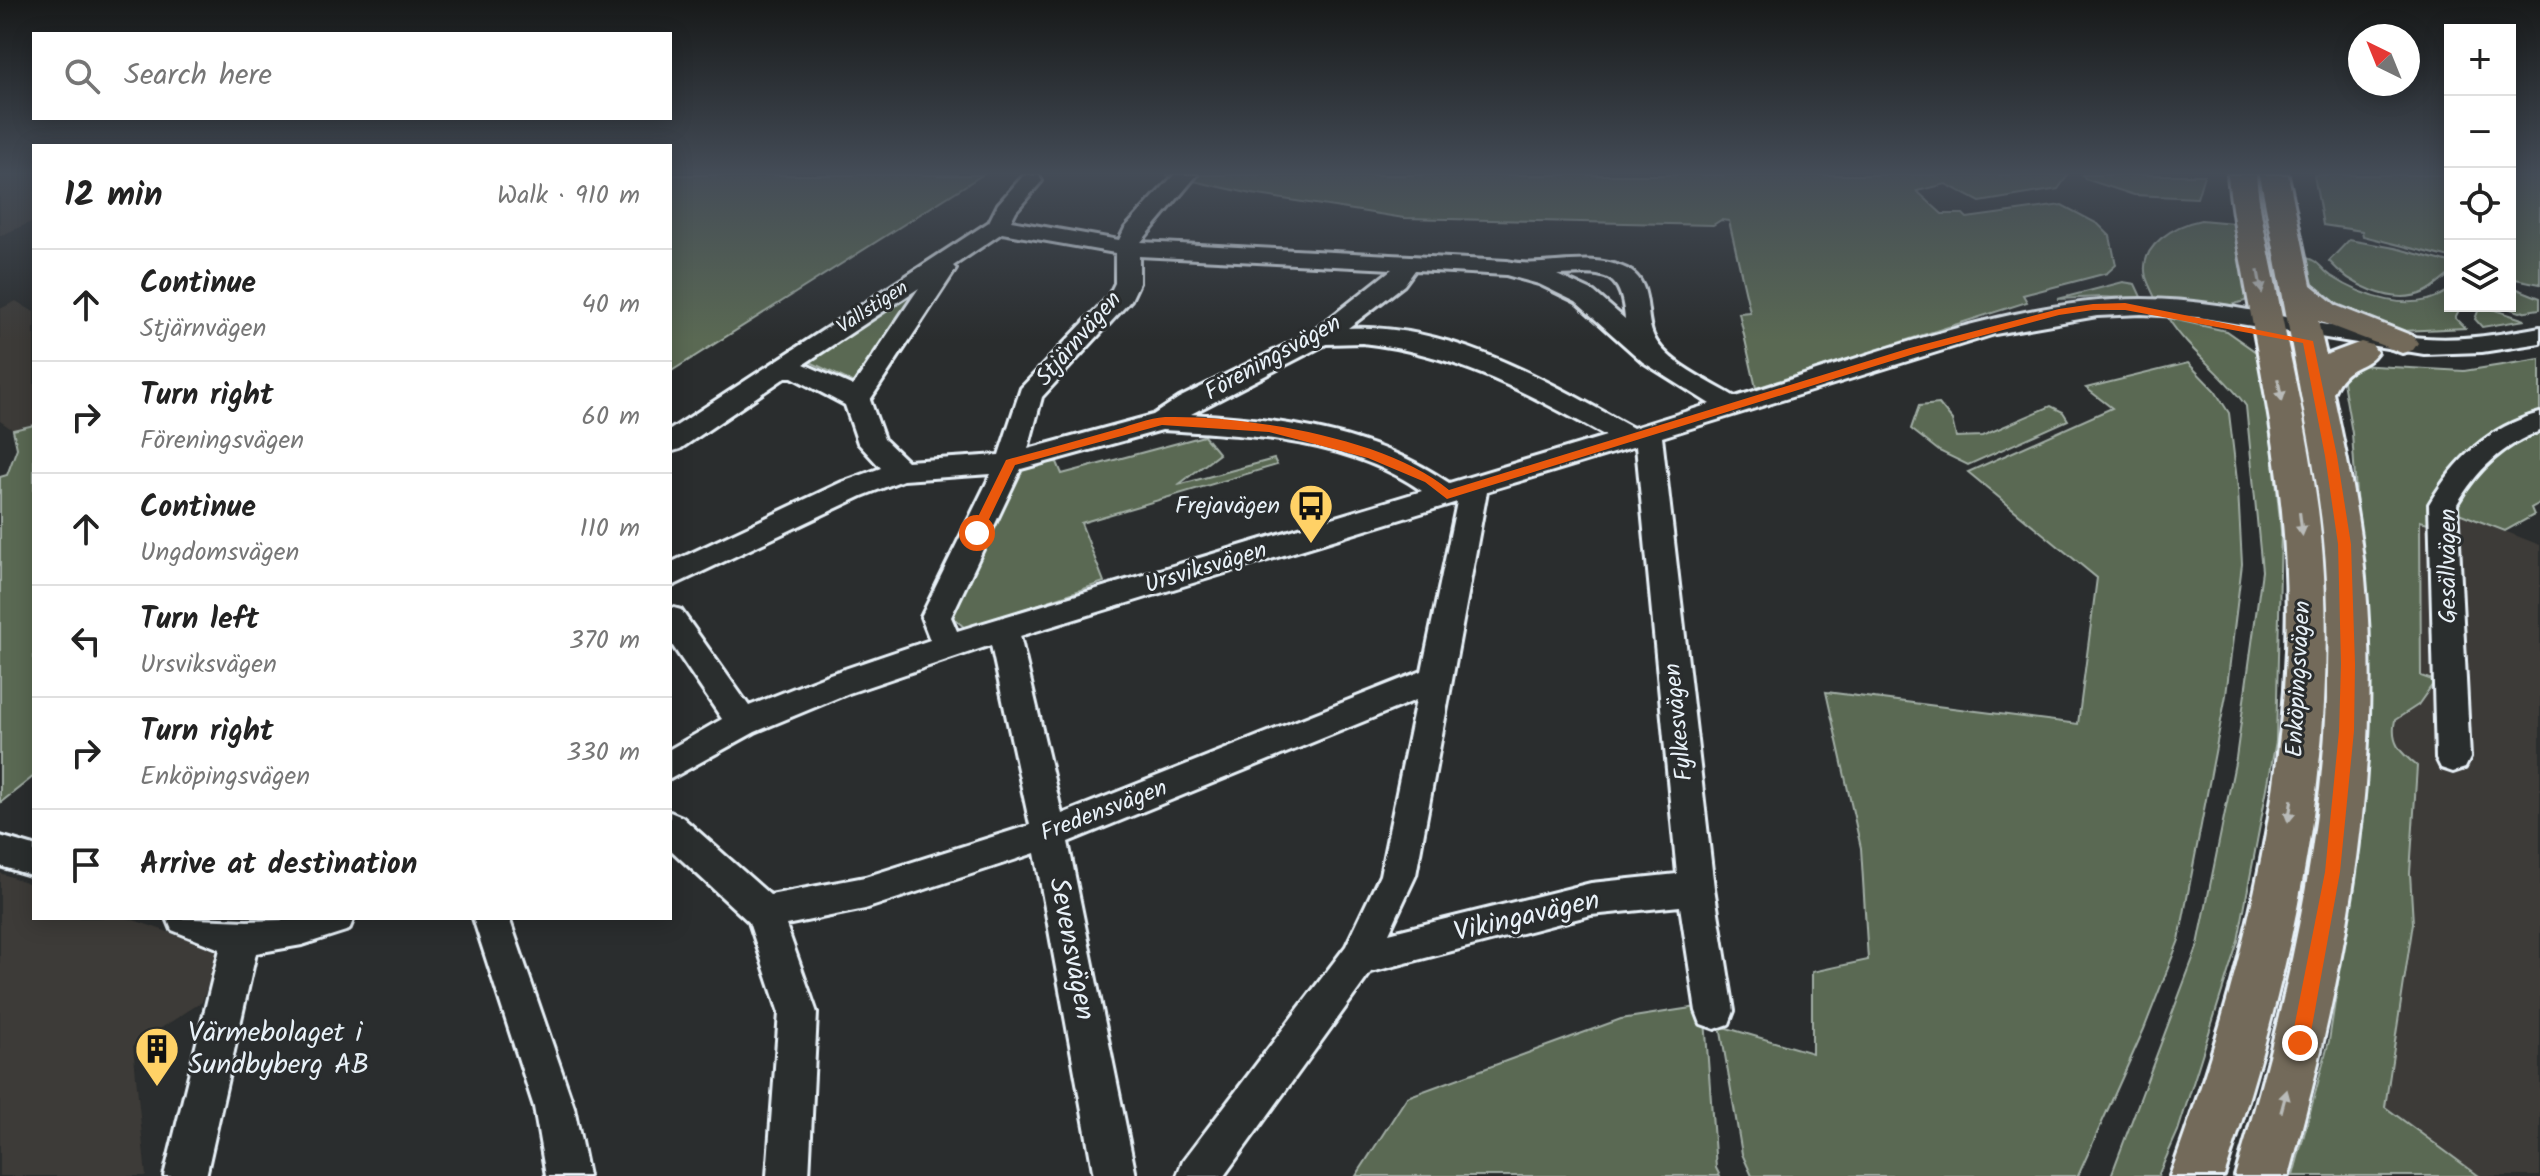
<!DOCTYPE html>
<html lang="en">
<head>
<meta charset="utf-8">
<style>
  :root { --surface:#fff; --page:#f6f6f6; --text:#222; --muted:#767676; --line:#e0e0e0 }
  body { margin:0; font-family:Kalam,sans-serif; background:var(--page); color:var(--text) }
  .controls { position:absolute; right:24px; top:24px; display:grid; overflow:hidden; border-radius:0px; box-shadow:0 4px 20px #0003 }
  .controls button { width:72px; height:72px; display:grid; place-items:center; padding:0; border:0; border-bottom:2px solid var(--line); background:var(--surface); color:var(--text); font:40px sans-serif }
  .compass { position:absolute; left:2348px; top:24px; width:72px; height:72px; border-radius:50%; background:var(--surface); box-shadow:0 4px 20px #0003; rotate:317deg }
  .stop { position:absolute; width:24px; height:24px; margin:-18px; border:6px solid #ea580c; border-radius:50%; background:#fff }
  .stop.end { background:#ea580c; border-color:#fff; box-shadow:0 2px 8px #0008 }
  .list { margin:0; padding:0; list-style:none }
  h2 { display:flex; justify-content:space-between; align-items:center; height:104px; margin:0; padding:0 32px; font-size:34px }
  h2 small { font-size:26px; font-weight:400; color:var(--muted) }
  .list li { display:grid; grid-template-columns:52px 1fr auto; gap:24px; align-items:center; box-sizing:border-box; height:112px; padding:0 32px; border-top:2px solid var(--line) }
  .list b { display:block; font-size:30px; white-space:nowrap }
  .list p { margin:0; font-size:26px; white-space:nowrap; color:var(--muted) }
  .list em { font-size:26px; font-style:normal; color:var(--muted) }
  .icon { flex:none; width:44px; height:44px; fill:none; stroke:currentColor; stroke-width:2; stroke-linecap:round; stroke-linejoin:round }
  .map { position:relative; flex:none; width:2540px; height:1176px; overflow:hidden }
  .search { position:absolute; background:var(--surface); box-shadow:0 4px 20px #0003; left:32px; top:32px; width:640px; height:88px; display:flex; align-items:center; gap:20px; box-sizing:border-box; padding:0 28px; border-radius:0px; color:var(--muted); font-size:30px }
  .panel { position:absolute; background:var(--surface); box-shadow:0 4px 20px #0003; left:32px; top:144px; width:640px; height:776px; border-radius:0px }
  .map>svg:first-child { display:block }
</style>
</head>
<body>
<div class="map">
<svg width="2540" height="1176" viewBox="0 0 2540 1176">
  <rect width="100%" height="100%" fill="#2a2d2e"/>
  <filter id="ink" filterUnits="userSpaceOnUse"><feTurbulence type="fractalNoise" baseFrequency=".0125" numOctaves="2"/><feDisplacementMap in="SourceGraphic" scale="16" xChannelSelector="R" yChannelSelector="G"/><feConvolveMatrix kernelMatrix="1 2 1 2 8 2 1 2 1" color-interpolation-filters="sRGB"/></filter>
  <g filter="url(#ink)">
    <g fill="#3c3a37">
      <polygon points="0,175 34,175 34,221 0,236"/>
      <polygon points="16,301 34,312 34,425 13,430 0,421 0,309"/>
      <polygon points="2436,504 2540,545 2540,1176 2479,1176 2385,1107 2413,923 2410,873 2417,767 2397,748 2393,733 2395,720 2418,705 2435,681 2421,676 2420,520"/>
      <polygon points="0,873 34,885 34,918 128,918 220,950 202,1002 133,1046 146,1176 0,1176"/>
    </g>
    <g fill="#5a6952" stroke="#a1ada5" stroke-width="2">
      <polygon points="670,175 982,175 670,372"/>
      <polygon points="1166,175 2068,175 2058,189 1980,202 1946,184 1917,191 1942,214 1963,214 1967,218 2062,205 2098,224 2110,236 2116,265 2107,273 2023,295 2027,302 1756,388 1739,313 1750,312 1729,221 1721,220 1713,225 1404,218 1252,194"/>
      <polygon points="2082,175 2204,175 2197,198 2134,195 2085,179"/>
      <polygon points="2314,175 2450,175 2450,258 2363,236 2362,231 2323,225"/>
      <polygon points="2510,175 2540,175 2540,284 2510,278"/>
      <path d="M 2201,220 L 2233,223 L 2248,293 L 2245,301 L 2231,305 L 2156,300 C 2153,293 2148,284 2146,277 C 2138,245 2176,225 2201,220 Z"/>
      <path d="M 2349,240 L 2395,248 L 2450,263 L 2450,274 C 2442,280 2434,288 2425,292 C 2393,307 2349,284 2329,261 Z"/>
      <path d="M 2306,258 C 2317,259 2322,270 2331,276 C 2363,297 2412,314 2446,292 L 2450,294 L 2450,306 L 2461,306 L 2455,318 L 2465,328 L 2402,331 L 2343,315 L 2314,289 Z"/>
      <polygon points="929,274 858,385 806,360"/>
      <polygon points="2123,282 2135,284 2142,299 2101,297 2058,299"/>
      <polygon points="2510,286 2540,298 2540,309 2520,312 2502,306 2510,306"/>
      <polygon points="2480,306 2483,306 2525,320 2482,327 2475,319"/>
      <path d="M 2168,318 L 2226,331 L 2256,352 L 2266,380 L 2281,531 L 2276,741 L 2238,941 L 2178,1131 L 2158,1176 L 2111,1176 L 2198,945 L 2236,758 L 2262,571 L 2246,406 C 2223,373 2189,352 2168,318 Z"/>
      <path d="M 2540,359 L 2540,416 C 2505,431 2448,454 2436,494 C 2434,502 2437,516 2437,525 L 2420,521 L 2421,676 L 2435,681 L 2418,705 L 2395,720 C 2390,743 2400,752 2417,766 L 2410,873 L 2413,923 L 2385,1107 L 2479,1176 L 2293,1176 L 2329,1041 L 2355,871 L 2369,691 L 2352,433 L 2342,376 L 2356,365 L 2464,371 Z"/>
      <polygon points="2188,363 2215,391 2229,413 2238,489 2242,564 2226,695 2179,940 2144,1029 2078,1176 1752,1176 1742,1154 1720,1026 1812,1053 1812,972 1868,960 1861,848 1826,692 2078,724 2097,578 1968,472 2112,408 2086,388"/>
      <polygon points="1939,404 1952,420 1956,437 1982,436 2051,406 2063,412 2068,420 1968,465 1939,451 1911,429 1919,406"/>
      <polygon points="34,425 34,776 0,803 0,477 7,475 17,448 13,430"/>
      <path d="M 2540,433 L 2540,503 L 2531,508 L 2534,515 L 2505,531 L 2456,512 C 2460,477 2510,445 2540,433 Z"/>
      <polygon points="1204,436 1219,454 1178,485 1274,459 1277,465 1081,523 1104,582 966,629 947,612 1020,472 1036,463 1057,462 1062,474"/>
      <polygon points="1704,1006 1716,1168 1720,1176 1356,1176 1407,1097 1621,1019"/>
    </g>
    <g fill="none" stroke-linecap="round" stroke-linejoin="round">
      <g stroke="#e8f1f8" stroke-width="6">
        <g id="minor">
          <path d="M 1028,175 L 1039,176 L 1042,181 L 1016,211 L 1011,221 L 1119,240 L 1125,228 L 1174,175 L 1197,175 L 1141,242 L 1507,261 C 1542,270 1589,250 1627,269 C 1653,282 1644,313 1653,335 C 1663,361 1711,382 1735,397 C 1861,359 2011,299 2142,299 C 2238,299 2330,333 2425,338 C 2464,341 2502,334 2540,327 L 2540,343 L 2482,352 L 2424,354 L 2197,317 L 2141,314 L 2097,316 L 1995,334 L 1662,437 L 1714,888 L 1734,1011 L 1729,1024 L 1715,1029 L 1701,1024 L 1696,1011 L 1680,906 L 1591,915 L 1371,972 L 1224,1176 L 1177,1176 L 1183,1161 L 1346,946 L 1380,875 L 1416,700 L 1068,842 L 1136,1176 L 1094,1176 L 1035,853 L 865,909 L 786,925 L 817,1013 L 809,1176 L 767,1176 L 779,1013 L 749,922 L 670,849 L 670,812 L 682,817 L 770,895 L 865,877 L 1030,825 L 991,645 L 849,693 L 755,732 L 670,779 L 670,749 L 722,719 L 670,642 L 670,607 L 681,610 L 749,706 L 827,675 L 930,640 L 921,617 L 991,474 L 903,480 L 862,496 L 670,587 L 670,563 L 842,482 L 881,468 L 858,443 L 845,405 L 792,377 L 786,377 L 680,449 L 670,452 L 670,430 L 989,222 L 998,204 L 1023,176 ZM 1002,233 L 1115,253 L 1115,283 L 1108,297 L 1021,388 L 999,455 L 907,461 L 884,439 L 870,400 L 956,269 L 953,266 ZM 1139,256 L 1392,269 L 1312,332 L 1179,398 L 1153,415 L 1028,449 L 1042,397 L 1131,300 L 1139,283 ZM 1415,270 L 1506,275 L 1539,284 L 1576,302 L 1643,362 L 1710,404 L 1633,428 C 1547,381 1450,323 1348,328 L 1404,285 ZM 1557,275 C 1602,274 1621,268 1625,319 L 1594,292 ZM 919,288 L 853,386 L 804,364 ZM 1362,343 C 1454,353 1526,392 1606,436 L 1449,483 C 1374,431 1280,419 1191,414 L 1326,344 ZM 1162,430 C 1250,435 1348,439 1422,491 L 957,631 L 951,617 L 1021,469 ZM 1636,446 L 1677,874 L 1591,883 L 1389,933 L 1416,875 L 1487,491 ZM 1457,502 L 1422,671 L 1062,814 L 1020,636 Z"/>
          <path d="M 2540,413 L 2540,431 C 2503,445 2476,471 2457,504 L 2470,758 L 2465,768 L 2453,772 L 2441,768 L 2436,758 L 2429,504 C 2456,459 2488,427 2540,413 Z"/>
          <polygon points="0,836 34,846 34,876 0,866"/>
          <polygon points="167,918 247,921 354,918 349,930 302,945 256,953 206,1176 164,1176 220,949 172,930"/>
          <polygon points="473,918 509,918 574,1107 588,1176 546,1176 534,1107"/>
        </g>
      </g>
      <g stroke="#e8f1f8" stroke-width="6">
        <g id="major">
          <path d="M 2228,175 L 2256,175 C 2259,210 2267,243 2274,277 C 2289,354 2308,431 2318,509 C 2346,734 2295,964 2224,1176 L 2170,1176 C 2247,965 2304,737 2282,511 C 2274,430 2257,351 2243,271 C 2237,239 2231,208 2228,175 Z"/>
          <path d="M 2260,175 L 2288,175 L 2311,285 L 2337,306 L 2413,336 L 2418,343 L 2413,350 L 2402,353 L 2318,321 L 2326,355 L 2361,342 L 2372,345 L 2377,352 C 2364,371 2347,362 2333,393 C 2346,454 2359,515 2365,578 C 2384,780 2342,982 2289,1176 L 2235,1176 C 2294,982 2337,785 2327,581 C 2324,516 2312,453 2300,390 C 2287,318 2274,247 2260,175 Z"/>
        </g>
      </g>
      <use href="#minor" fill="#2a2d2e" fill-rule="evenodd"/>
      <use href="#major" fill="#736b5a" fill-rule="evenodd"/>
    </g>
    <defs><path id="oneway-solid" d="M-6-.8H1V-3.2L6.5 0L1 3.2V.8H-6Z" transform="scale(2)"/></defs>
    <g fill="#b9bbb9">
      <use href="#oneway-solid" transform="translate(2260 282) rotate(80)"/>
      <use href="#oneway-solid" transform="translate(2280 390) rotate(79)"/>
      <use href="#oneway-solid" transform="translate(2301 524) rotate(83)"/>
      <use href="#oneway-solid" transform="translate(2290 811) rotate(99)"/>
      <use href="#oneway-solid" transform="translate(2284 1101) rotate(-75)"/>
    </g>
  </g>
  <linearGradient id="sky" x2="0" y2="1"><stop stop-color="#171919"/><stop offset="0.51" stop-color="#444c57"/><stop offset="1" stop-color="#444c57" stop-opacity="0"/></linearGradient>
  <rect width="2540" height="340" fill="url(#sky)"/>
  <path fill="#ea580c" d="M 2125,303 L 2313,341 L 2337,456 L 2351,544 L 2355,664 L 2354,731 L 2340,872 L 2309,1043 L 2306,1049 L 2300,1051 L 2294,1049 L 2291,1043 L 2325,872 L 2339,731 L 2341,664 L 2338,544 L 2325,456 L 2303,343 L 2125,310 L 2093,310 L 2059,315 L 1917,353 L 1447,499 L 1425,482 L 1368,458 L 1269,432 L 1162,425 L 1015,465 L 981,536 L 977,538 L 970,533 L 1006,460 C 1043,450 1080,440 1118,429 C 1132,425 1149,418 1165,417 C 1244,415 1388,438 1449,490 L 1910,348 L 2059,309 L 2093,304 Z"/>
  <defs>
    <g id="bus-pin" transform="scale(2.3)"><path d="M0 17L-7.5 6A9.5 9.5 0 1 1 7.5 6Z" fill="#ffd166" stroke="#2a2d2e"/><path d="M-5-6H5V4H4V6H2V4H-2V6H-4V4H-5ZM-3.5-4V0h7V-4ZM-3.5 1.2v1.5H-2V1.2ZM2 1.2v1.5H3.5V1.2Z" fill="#111"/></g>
    <g id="building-pin" transform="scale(2.3)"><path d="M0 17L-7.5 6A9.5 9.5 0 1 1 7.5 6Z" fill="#ffd166" stroke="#2a2d2e"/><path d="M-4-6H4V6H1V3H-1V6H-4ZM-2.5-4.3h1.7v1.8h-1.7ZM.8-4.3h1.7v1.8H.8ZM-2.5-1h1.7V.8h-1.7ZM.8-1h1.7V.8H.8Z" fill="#111"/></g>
  </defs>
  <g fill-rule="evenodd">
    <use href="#bus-pin" x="1311" y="506"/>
    <use href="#building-pin" x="157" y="1049"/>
  </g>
  <g text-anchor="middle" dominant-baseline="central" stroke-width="6" stroke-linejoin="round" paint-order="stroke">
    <g font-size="20" fill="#e8f1f8" stroke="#2a2d2e">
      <text transform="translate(873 308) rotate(-33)">Vallstigen</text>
    </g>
    <g font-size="24" fill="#e8f1f8" stroke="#2a2d2e">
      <text transform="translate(1079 339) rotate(-49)">Stjärnvägen</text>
      <text transform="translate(1273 358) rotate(-29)">Föreningsvägen</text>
      <text transform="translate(2448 566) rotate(-90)">Gesällvägen</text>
      <text transform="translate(1206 568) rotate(-17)">Ursviksvägen</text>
      <text transform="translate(2299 679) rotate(-87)">Enköpingsvägen</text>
      <text transform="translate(1679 722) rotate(-96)">Fylkesvägen</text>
      <text transform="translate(1104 811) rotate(-21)">Fredensvägen</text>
    </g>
    <g font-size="24" fill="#e8f1f8" stroke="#2a2d2e" text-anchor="end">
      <text x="1280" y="506">Frejavägen</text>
    </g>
    <g font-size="28" fill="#e8f1f8" stroke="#2a2d2e">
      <text transform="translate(1527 917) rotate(-13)">Vikingavägen</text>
      <text transform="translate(1071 949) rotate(79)">Sevensvägen</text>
    </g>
    <g font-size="28" fill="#e8f1f8" stroke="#2a2d2e" text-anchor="start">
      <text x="188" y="1033">Värmebolaget i<tspan x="188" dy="32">Sundbyberg AB</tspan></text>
    </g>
  </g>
</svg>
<div class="controls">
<button>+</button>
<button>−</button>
<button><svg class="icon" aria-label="locate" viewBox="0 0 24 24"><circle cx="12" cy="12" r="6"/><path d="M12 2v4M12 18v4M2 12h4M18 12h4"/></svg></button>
<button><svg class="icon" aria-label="layers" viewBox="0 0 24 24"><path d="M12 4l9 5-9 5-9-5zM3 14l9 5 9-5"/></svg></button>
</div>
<svg class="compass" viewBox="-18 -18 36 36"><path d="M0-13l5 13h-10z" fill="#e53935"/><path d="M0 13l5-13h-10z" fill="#767676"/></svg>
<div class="stop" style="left:977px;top:533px"></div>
<div class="stop end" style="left:2300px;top:1043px"></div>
<div class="search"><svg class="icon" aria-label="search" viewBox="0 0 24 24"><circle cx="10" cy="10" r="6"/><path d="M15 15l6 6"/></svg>Search here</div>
<section class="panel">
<h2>12 min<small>Walk · 910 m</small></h2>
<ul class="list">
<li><svg class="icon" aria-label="ahead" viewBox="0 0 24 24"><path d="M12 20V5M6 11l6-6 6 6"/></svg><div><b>Continue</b><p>Stjärnvägen</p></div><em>40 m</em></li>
<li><svg class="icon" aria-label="right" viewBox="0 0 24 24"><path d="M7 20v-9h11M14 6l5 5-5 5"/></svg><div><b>Turn right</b><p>Föreningsvägen</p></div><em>60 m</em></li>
<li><svg class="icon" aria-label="ahead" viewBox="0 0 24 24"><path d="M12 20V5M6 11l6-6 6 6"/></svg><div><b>Continue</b><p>Ungdomsvägen</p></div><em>110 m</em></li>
<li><svg class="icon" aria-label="left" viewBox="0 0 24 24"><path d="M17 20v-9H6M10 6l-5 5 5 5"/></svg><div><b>Turn left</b><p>Ursviksvägen</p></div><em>370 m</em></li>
<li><svg class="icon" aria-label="right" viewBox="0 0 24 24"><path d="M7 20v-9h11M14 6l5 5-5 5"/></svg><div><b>Turn right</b><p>Enköpingsvägen</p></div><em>330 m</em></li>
<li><svg class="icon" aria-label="arrive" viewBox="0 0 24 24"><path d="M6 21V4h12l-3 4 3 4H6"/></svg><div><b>Arrive at destination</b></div></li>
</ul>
</section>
</div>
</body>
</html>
